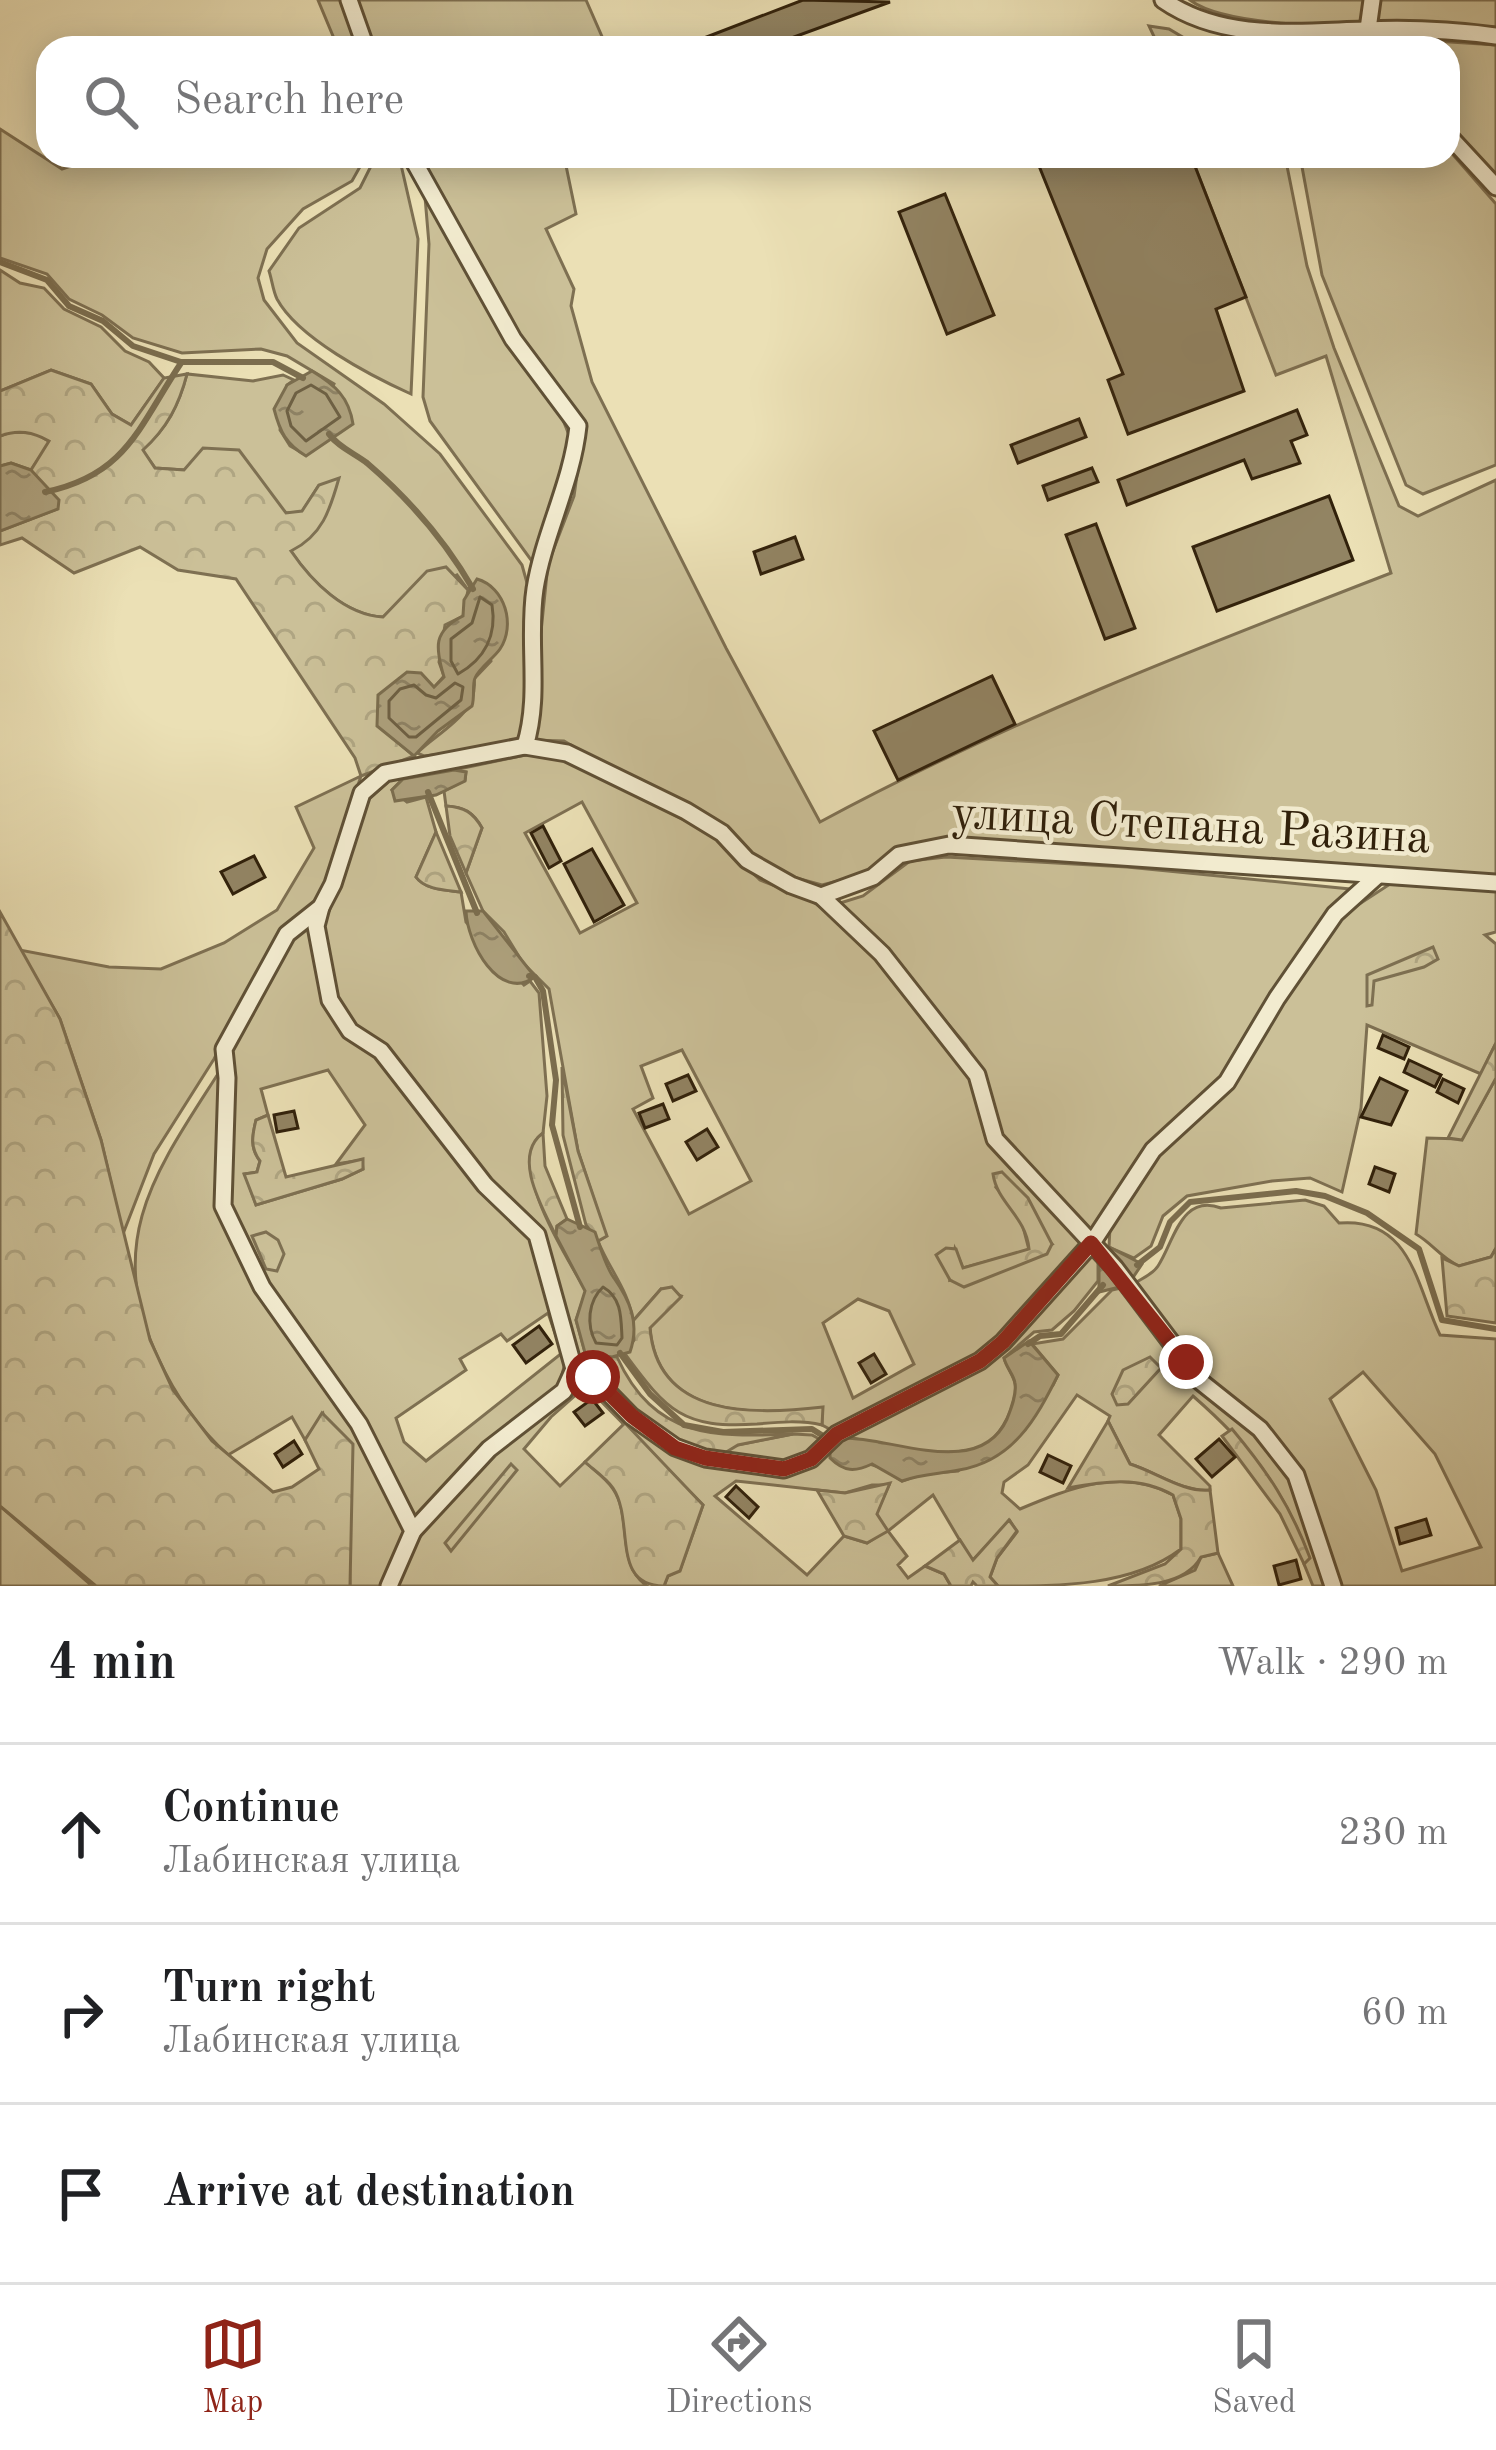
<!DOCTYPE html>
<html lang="en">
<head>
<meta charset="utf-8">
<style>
  :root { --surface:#fff; --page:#f6f6f6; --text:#202124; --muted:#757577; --line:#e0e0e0; --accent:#8f2418 }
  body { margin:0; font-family:"Old Standard TT",serif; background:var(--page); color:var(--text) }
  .stop { position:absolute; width:36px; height:36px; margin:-27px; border:9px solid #8f2418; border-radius:50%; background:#fff }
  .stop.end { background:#8f2418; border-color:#fff; box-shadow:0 3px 12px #0008 }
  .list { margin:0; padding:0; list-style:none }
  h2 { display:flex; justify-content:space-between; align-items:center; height:156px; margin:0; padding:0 48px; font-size:51px }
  h2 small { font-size:39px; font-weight:400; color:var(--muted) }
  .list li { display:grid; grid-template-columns:78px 1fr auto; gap:36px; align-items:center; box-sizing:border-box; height:180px; padding:0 48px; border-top:3px solid var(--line) }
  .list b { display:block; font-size:45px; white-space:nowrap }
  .list p { margin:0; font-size:39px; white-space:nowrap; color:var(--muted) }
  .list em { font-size:39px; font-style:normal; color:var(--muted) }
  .icon { flex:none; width:66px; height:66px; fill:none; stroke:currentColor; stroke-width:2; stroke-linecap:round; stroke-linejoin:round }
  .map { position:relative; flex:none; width:1496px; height:1586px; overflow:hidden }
  .search { position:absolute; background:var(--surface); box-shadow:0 6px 30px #0003; left:36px; right:36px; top:36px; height:132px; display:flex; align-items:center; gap:30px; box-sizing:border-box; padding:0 42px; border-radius:36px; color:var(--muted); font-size:45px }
  .sheet { height:696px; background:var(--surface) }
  nav { display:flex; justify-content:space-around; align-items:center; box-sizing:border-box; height:168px; border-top:3px solid var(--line); background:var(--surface); font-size:33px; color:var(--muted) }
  nav a { display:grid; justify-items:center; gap:6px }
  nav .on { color:var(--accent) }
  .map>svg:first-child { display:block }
</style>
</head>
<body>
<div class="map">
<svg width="1496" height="1586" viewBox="0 0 1496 1586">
  <defs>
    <pattern id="forest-crowns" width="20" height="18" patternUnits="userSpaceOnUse" patternTransform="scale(3)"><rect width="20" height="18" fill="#cbc098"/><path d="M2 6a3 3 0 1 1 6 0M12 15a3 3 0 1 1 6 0" fill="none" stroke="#afa582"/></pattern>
    <pattern id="water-ripples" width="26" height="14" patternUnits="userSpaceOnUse" patternTransform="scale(3)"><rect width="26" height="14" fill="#ac9f7b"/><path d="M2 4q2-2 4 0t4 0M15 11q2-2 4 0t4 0" fill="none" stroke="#8d8163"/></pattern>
  </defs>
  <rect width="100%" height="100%" fill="#ebe0b5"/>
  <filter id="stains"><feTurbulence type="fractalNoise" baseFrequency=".00167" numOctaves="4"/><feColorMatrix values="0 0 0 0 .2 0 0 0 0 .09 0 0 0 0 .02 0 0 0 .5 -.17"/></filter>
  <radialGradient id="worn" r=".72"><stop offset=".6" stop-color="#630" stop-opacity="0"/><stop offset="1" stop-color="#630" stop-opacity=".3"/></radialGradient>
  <g fill="#cbc098" stroke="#7e7052" stroke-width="3" fill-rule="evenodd">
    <polygon points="318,0 343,0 358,48 338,48"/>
    <polygon points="356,0 586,0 607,48 373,48"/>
    <path d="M 1190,0 L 1496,0 L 1496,27 C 1430,25 1236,36 1190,0 Z"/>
    <polygon points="1149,26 1169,29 1201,48 1151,48 1158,45"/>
    <polygon points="1420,40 1496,45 1496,185 1448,128 1448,48 1391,48 1401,41"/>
    <path d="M 0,129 L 62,169 L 100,156 L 366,156 L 352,181 L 303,209 L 267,249 L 258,278 L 264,300 L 297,343 L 384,404 L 440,454 L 522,565 L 529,590 L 529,700 L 523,734 L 508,746 L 424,756 L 417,753 C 439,731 479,714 474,679 L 491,661 L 471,585 L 468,590 L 457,575 L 396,605 L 383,617 C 345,615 312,582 291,551 L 319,485 L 302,512 L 286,513 L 277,504 L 185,470 L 155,468 L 142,450 C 167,429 179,405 187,374 L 253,381 L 283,375 L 294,380 L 287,385 L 280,430 L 290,446 L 306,455 L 334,384 L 287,356 L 261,349 L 182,353 L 133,338 L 102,315 L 69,299 L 47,274 L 0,258 Z"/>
    <polygon points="1448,149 1496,204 1496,465 1423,494 1406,485 1322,275 1300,156 1448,156"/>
    <path d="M 376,156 L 399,156 L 418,239 L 411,394 C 371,376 298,338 277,299 C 273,291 272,280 269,271 L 299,228 L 360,188 Z"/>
    <path d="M 420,156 L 564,156 L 576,214 L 546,229 L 574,289 L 571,306 L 592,382 L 726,648 L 820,822 C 1003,723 1197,648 1391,573 L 1326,356 L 1276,375 L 1191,156 L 1285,156 L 1307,266 L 1334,348 L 1399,506 L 1418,516 L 1496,480 L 1496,876 L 946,841 L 894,848 L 869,873 L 822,885 L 789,876 L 750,854 L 714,818 L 621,775 L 564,741 L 532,740 L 541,703 L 540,641 L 548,564 L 574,496 L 584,426 L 517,337 Z"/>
    <polygon points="425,197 512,351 561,415 569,435 565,476 534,564 430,421 423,397 429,244"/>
    <polygon points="0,270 20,283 44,288 64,309 101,327 125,351 149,362 164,378 131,425 112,414 91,384 51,370 0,391"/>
    <polygon points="11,432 35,433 50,442 31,470 11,463 0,466 0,436"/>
    <path d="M 530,754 L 569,760 L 713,835 L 760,880 L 809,899 L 832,915 L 876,958 L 958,1056 L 973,1086 L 985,1135 L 1000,1156 L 1098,1254 L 1098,1281 L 1074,1311 L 1052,1330 L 1034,1332 L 1004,1358 C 1006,1367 1014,1376 1015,1384 C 1017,1392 1013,1404 1010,1412 C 1004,1426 995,1441 980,1447 C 944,1461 854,1444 822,1425 L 822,1408 C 754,1415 657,1419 650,1327 L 681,1296 L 661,1289 L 633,1321 C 629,1291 609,1269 598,1241 L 606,1236 L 578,1151 L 549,989 L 523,963 L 504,932 L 483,911 L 466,873 L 482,828 C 473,812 464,807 446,806 L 444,791 L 465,780 L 466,772 L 454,770 ZM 582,802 L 637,903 L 580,933 L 525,833 ZM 682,1050 L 751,1181 L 689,1214 L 633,1109 L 653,1098 L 641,1066 ZM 995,1186 L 1052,1244 L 950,1280 L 955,1249 L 963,1268 L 1029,1250 L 1021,1219 ZM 858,1299 L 889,1311 L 914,1364 L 853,1398 L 823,1323 Z"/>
    <polygon points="361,776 321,897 279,935 214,1059 154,1154 123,1234 101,1140 60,1019 20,950 109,967 161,969 224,943 277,910 314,848 296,807"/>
    <path d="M 403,779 L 392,790 L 407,802 L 426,797 L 436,832 L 416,877 C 425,890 446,890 461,892 L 466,922 L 524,985 L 530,981 L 539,993 L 547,1096 L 543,1133 C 504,1162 568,1259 586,1291 L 576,1320 L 585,1352 L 596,1355 L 602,1375 L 673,1438 L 737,1445 L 793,1434 L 812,1435 L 834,1447 L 830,1451 L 882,1468 L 902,1481 L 922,1474 L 958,1471 L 1053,1385 L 1058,1375 L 1032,1344 L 1063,1339 L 1112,1290 L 1121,1288 L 1256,1429 L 1292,1477 L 1326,1586 L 1313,1586 L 1304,1564 L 1309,1557 C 1283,1487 1249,1445 1193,1396 L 1159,1435 L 1210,1486 L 1210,1490 C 1184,1493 1156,1472 1130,1464 L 1108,1421 L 1110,1416 L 1077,1395 L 1028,1465 L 1004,1482 L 1002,1493 L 1020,1509 C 1070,1488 1122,1467 1173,1495 L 1181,1519 L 1181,1549 C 1132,1586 1061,1586 998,1586 L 990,1577 L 997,1558 L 1017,1532 L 1010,1521 L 972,1561 L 933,1495 L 888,1531 L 907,1556 L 898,1565 L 908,1578 L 925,1566 L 944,1574 L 951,1586 L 664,1586 L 668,1576 L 680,1570 L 703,1505 L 586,1386 L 551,1417 L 524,1449 L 560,1486 L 585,1462 C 594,1470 607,1479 613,1489 C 633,1518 615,1564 647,1586 L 393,1586 L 411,1538 L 453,1489 L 577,1373 L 541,1231 L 487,1180 L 355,1028 L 337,997 L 320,926 L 366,802 L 390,780 ZM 736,1481 L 845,1493 L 872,1485 L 889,1485 L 876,1514 L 887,1530 L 867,1543 L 844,1536 L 807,1575 L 715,1496 Z"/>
    <polygon points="946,857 1127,867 1350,889 1321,920 1226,1073 1093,1233 999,1137 981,1073 966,1045 877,941 837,904 863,896 910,861"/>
    <polygon points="1390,884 1496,891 1496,932 1485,935 1496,944 1496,1043 1481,1074 1367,1025 1361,1108 1342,1192 1310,1178 1272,1181 1187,1196 1163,1216 1151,1246 1134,1258 1109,1247 1110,1227 1161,1148 1233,1082 1288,992 1341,916"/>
    <path d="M 313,916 L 328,1001 L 382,1057 L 534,1235 L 567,1356 L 557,1393 L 413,1524 L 266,1285 L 229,1210 L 228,1050 L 289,936 ZM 328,1070 L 365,1125 L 336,1164 L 362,1160 L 363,1169 L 342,1179 L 256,1205 L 245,1174 L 257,1172 L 260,1161 C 250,1148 252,1136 256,1120 L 268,1115 L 261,1089 ZM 548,1313 L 562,1353 L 426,1461 L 404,1442 L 396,1418 L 466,1370 L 460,1359 L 501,1334 L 507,1341 Z"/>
    <path d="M 223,1066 L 221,1213 L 353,1422 L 407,1527 L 384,1586 L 350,1586 L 349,1547 L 323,1414 L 305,1440 L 292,1417 L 228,1455 C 198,1428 175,1395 158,1358 C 102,1237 159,1167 223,1066 Z"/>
    <path d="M 1496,1078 L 1496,1248 L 1491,1257 L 1459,1266 C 1441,1258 1433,1244 1416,1234 L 1427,1138 L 1462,1139 Z"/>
    <path d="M 1305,1200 L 1324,1206 L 1339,1223 C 1411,1217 1416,1285 1440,1335 L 1496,1339 L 1496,1586 L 1338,1586 L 1299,1472 L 1203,1377 L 1135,1283 C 1143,1278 1153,1274 1158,1266 C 1174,1242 1181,1193 1221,1208 ZM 1363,1372 L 1435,1454 L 1481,1547 L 1402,1571 L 1376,1490 L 1330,1399 Z"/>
    <polygon points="0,1506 91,1585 96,1586 0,1586"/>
    <polygon points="1218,1553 1233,1586 1159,1586 1195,1570 1201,1557"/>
  </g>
  <g fill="url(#forest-crowns)" stroke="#7e7052" stroke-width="3">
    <path d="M 51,370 L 91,384 L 112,414 L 131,425 L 164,378 L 187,374 C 179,405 167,428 143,450 L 155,468 L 184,470 L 203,448 L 239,450 L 286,513 L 302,511 L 319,485 L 339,478 C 330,510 322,536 291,551 C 312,582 345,615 383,617 L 427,571 L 446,567 L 468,590 L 463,616 L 445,625 L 439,662 L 444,676 L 392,737 L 414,756 L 361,776 L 355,758 L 236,579 L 178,570 L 140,547 L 74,573 L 22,538 L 0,545 L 0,531 L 57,509 L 31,470 L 49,441 C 33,432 18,429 0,436 L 0,391 Z"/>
    <path d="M 446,806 C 464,807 473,812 482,828 L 466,873 L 450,836 Z"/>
    <path d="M 436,832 L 461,892 C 446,890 425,890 416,877 Z"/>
    <polygon points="0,912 60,1019 101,1140 150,1340 173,1390 212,1441 273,1492 292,1487 319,1469 305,1440 322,1413 353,1444 350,1586 96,1586 0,1506"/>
    <polygon points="1433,947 1438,959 1424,967 1374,981 1372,1005 1367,1006 1367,975"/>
    <polygon points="1496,1043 1496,1078 1462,1140 1448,1138"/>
    <polygon points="562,1067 578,1151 607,1236 598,1241 586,1225 563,1135"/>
    <path d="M 268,1115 L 286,1177 L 363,1159 L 363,1169 L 342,1179 L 256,1205 L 244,1174 L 257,1172 L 260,1161 C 250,1148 252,1136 256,1120 Z"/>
    <path d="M 543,1133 L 545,1166 L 567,1219 L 557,1226 L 556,1236 C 543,1209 511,1156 543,1133 Z"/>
    <path d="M 1002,1172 L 1028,1198 L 1052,1244 L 1047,1254 L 964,1287 L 950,1280 L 936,1255 L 946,1248 L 956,1249 L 963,1268 L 1029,1249 C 1026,1216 997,1203 993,1174 Z"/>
    <polygon points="266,1232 278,1240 284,1254 277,1271 266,1269 252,1236"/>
    <polygon points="1496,1248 1496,1323 1447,1316 1442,1258 1459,1266 1491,1257"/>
    <path d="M 672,1287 L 681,1297 L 650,1328 C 657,1419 755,1415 823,1407 L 822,1425 C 801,1420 779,1422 757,1424 C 683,1429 667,1411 625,1354 L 634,1340 L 633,1321 L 661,1289 Z"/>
    <path d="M 596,1355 L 617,1357 C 655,1440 715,1437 793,1434 L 738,1445 L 723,1454 C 671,1444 612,1410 596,1355 Z"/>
    <polygon points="1150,1357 1161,1368 1128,1404 1117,1405 1112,1394 1123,1370"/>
    <path d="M 1108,1421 L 1130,1464 C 1156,1472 1184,1493 1210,1490 L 1218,1553 L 1201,1557 C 1185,1586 1142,1586 1108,1586 L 1165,1564 L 1181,1549 L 1181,1519 L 1173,1495 C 1140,1476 1105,1481 1068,1488 Z"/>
    <path d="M 625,1423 L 703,1505 L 680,1571 L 668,1576 L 664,1586 C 610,1586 635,1521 613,1488 C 606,1478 594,1470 585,1462 Z"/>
    <path d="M 1232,1429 C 1268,1472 1290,1505 1310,1558 L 1304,1564 L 1280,1514 L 1222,1436 Z"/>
    <polygon points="511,1464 517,1470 451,1551 445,1543"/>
    <polygon points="890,1483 877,1514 888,1531 867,1543 844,1536 817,1490 845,1493"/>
    <polygon points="1009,1520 1017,1531 997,1558 990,1577 998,1586 977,1586 973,1582 971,1586 951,1586 944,1574 925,1566 960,1540 973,1560"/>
  </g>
  <g fill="url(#water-ripples)" stroke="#7b6d4e" stroke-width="3">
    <path d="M 312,371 C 335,385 349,397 353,424 L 306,456 C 286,444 280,432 274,409 L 287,385 Z"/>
    <polygon points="11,463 31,470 59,500 58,509 0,531 0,466"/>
    <path d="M 477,579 C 505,587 516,625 500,649 C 494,658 479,668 475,678 C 472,685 475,697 472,706 L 438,731 L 414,756 L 377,726 L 378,695 L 407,672 L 421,673 L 434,687 L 444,677 C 435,647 433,631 463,616 L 464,600 Z"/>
    <polygon points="454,770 466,772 465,781 436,795 395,801 392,790 403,779"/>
    <path d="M 466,911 L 483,911 L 535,977 C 499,1003 467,943 466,911 Z"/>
    <path d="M 567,1219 L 595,1232 C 600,1246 605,1266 614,1278 C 630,1301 640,1323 630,1352 L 612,1357 L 585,1353 L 576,1320 L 585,1291 L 556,1236 L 557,1226 Z"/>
    <polygon points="1109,1247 1142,1264 1128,1285 1099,1292 1099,1250"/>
    <path d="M 1029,1341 L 1058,1375 C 1036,1419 1013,1461 959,1470 C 939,1474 921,1474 902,1481 L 872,1464 C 855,1472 844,1472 830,1458 L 830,1451 L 843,1438 C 892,1437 979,1480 1007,1419 C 1011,1409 1017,1394 1015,1383 C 1014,1375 1006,1367 1004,1358 Z"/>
  </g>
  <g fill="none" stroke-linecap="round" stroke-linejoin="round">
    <g stroke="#6e6043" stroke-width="3">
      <polygon points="311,385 326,394 340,417 306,441 291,426 287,411 296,393"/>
      <path d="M 480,597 L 492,605 C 497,635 485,659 458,674 L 451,661 L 451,639 L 472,623 Z"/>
      <polygon points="455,683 463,687 461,700 416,737 409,737 389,718 389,701 400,689 414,685 426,695 436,698"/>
      <path d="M 603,1287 C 622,1298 621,1318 622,1338 L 617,1345 L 596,1343 C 586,1325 588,1301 603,1287 Z"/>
    </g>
    <g stroke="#7b6d4e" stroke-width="6">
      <polyline points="0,262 47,280 69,306 103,321 133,346 181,362 273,362 303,378"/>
      <path d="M 329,434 C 338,447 354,453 367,463 C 409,499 446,542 473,589"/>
      <path d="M 45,492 C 127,475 139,426 181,363"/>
      <polyline points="428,792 477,913"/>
      <polyline points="529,976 535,977 543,991 556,1080 552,1125 580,1227"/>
      <polyline points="1137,1265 1160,1247 1170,1222 1190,1202 1296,1191 1325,1196 1367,1213 1419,1249 1442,1320 1496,1329"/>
      <polyline points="1028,1344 1040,1336 1061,1334 1103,1285"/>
      <polyline points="620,1353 650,1394 684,1425 723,1432 812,1429 828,1439"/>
    </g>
  </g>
  <g fill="#928463" stroke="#31210b" stroke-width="3">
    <polygon points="803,0 890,2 764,48 678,48"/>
    <polygon points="1035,156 1191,156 1246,297 1216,309 1244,391 1128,434 1108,380 1123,374"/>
    <polygon points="945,194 994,315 947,334 899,212"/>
    <polygon points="1297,410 1307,435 1291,441 1300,463 1252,479 1244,460 1127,505 1118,480"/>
    <polygon points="1079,419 1086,437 1018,463 1011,445"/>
    <polygon points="1092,468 1098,482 1048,500 1043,486"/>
    <polygon points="1329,496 1353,560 1217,611 1193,547"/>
    <polygon points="1096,524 1135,628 1105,639 1066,535"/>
    <polygon points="795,537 803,559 761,574 754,552"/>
    <polygon points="992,676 1015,724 898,780 874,731"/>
    <polygon points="543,826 561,861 549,868 531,833"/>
    <polygon points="592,849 624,905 594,922 564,864"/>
    <polygon points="254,856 265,877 233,894 221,872"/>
    <polygon points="1383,1035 1409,1047 1404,1059 1378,1048"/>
    <polygon points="1409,1060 1441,1075 1435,1087 1404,1072"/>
    <polygon points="688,1075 696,1091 673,1101 666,1084"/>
    <polygon points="1380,1078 1407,1091 1391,1125 1361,1117"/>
    <polygon points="1443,1079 1464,1089 1458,1103 1437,1092"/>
    <polygon points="663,1104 669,1119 645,1128 639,1113"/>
    <polygon points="294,1111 298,1128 277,1132 274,1115"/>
    <polygon points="707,1129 718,1147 697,1160 686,1142"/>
    <polygon points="1375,1167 1395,1174 1389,1192 1369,1184"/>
    <polygon points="539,1326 552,1344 526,1363 513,1345"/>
    <polygon points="874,1354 886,1374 871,1383 859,1363"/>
    <polygon points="592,1399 603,1413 585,1426 574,1412"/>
    <polygon points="1219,1439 1235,1457 1212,1477 1196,1459"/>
    <polygon points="294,1441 302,1454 283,1467 275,1454"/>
    <polygon points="1048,1455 1071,1466 1063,1483 1040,1472"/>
    <polygon points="736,1486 758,1507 749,1518 726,1497"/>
    <polygon points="1426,1519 1431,1535 1400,1544 1396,1528"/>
    <polygon points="1296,1560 1301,1579 1279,1585 1274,1566"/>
  </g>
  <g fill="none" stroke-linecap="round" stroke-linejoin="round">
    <g stroke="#605136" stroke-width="21">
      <g id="street">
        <polyline points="349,0 366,48"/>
        <path d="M 1163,0 C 1222,41 1296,32 1364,30 C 1408,28 1452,30 1496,36"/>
        <polyline points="1372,0 1368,29 1374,48"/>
        <polyline points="1448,135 1496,187"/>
        <path d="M 411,156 L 513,339 L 578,426 C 572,483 544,533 535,589 C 527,641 541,695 525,746 L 567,753 L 686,811 L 722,833 L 747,860 L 791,885 L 821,896 L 882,954 L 977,1075 L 995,1139 L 1115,1268 L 1201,1382 L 1260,1429 L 1296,1475 L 1333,1586"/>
        <polyline points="821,896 873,877 899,855 949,845 1496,883"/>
        <polyline points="321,907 316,926 330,1000 350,1031 381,1051 485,1185 537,1235 574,1369 564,1391 489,1449 413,1531"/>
        <polyline points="574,1369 593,1377 631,1416 675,1447 705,1458 784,1469 811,1459 837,1434 980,1361 1003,1342 1092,1243 1153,1150 1227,1082 1277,998 1335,914 1376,877"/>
        <polyline points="389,1586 413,1531 359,1424 262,1287 223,1206 227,1078 224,1049 287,934 321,907 333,884 362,793 385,773 525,746"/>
      </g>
    </g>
    <use href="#street" stroke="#f2ebcf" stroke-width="15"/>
  </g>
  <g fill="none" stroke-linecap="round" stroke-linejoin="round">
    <polyline stroke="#8f2418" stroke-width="15" points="593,1377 632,1416 675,1448 705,1458 784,1469 811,1459 837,1434 980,1361 1003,1342 1091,1243 1186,1362"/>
  </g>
  <g text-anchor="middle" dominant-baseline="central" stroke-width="9" stroke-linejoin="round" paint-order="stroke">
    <g font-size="48" fill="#31210b" stroke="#f2ebcf">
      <text transform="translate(1191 827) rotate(3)">улица Степана Разина</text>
    </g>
  </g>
  <rect width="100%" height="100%" filter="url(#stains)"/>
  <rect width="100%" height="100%" fill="url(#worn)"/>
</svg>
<div class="stop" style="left:593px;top:1377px"></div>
<div class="stop end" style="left:1186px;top:1362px"></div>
<div class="search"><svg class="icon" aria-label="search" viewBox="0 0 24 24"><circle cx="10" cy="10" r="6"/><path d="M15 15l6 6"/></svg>Search here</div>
</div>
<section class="sheet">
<h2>4 min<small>Walk · 290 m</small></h2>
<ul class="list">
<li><svg class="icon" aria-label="ahead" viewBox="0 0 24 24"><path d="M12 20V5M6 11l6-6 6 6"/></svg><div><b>Continue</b><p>Лабинская улица</p></div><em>230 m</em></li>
<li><svg class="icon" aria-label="right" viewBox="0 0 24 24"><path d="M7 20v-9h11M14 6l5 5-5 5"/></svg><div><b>Turn right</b><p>Лабинская улица</p></div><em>60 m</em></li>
<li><svg class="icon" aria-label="arrive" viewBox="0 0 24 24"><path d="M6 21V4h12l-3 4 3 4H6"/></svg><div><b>Arrive at destination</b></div></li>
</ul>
</section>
<nav>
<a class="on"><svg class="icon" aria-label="map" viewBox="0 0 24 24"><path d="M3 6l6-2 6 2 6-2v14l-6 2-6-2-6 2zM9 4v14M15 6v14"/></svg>Map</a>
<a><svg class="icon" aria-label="directions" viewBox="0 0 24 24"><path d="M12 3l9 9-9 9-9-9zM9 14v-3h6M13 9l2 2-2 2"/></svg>Directions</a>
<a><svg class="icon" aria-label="saved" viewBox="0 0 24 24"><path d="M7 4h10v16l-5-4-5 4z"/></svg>Saved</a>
</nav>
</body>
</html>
